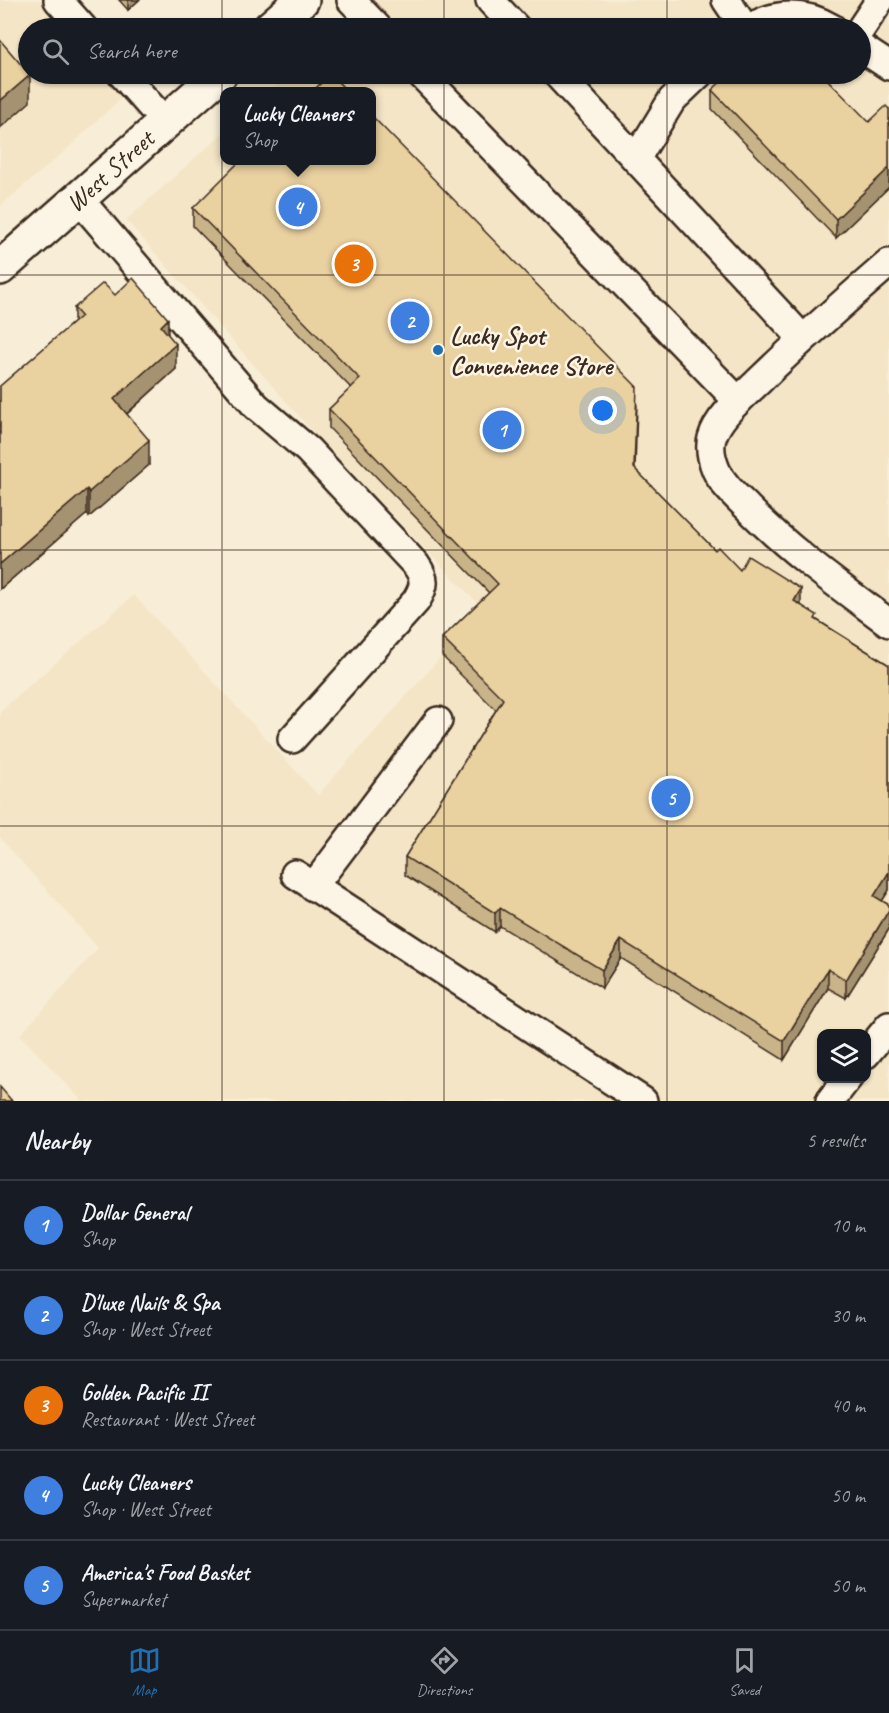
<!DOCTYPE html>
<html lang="en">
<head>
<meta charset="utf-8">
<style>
  :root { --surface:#171b24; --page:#20242c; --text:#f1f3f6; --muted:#9ea1a6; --line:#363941; --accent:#1f6fb2 }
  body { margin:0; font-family:Caveat,sans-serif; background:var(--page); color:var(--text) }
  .controls { position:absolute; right:18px; bottom:18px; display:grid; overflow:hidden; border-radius:12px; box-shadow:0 2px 4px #0004 }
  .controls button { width:54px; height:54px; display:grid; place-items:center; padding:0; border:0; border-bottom:2px solid var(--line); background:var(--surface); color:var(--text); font:30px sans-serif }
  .you { position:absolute; left:603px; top:411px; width:21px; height:21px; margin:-15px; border:4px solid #fff; border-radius:50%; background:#1a73e8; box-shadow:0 0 0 9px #1a73e833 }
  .badge { display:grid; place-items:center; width:39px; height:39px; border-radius:50%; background:var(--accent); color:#fff; font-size:20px; font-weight:700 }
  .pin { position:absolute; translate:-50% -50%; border:3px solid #fff; box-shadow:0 2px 6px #0006 }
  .popup { position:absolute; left:220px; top:87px; width:156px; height:78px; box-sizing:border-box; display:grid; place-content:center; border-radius:12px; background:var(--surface); filter:drop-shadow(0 2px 4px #0005); font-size:20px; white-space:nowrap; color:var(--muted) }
  .popup b { font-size:22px; color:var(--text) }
  .popup::after { content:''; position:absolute; left:50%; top:100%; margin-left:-12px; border:12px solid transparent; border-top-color:var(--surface) }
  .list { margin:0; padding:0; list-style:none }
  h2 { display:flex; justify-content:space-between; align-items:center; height:78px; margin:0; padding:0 24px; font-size:26px }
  h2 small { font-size:20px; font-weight:400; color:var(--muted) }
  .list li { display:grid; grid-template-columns:39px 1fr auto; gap:18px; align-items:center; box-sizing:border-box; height:90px; padding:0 24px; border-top:2px solid var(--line) }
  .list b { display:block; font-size:22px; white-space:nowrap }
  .list p { margin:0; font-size:20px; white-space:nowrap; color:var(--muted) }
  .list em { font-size:20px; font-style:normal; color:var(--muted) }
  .icon { flex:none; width:33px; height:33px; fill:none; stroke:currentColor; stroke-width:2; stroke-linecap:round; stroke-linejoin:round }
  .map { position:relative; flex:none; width:889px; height:1101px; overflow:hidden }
  .search { position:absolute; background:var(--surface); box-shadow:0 2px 4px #0004; left:18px; right:18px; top:18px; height:66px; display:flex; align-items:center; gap:15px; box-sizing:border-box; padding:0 21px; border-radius:33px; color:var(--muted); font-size:22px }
  .sheet { height:528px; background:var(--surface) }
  nav { display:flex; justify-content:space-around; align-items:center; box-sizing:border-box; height:84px; border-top:2px solid var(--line); background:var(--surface); font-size:16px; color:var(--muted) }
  nav a { display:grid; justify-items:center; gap:3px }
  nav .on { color:var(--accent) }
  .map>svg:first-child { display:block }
</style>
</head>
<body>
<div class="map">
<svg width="889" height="1101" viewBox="0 0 889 1101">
  <rect width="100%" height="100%" fill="#f8eed7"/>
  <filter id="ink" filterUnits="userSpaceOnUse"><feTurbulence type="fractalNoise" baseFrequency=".0167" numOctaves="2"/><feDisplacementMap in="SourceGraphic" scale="12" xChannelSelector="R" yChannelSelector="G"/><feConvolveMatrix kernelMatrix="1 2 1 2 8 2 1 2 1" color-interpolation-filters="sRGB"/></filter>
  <g filter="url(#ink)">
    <g fill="#f4e5c6" fill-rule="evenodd">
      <polygon points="0,0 56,0 82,28 28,28 28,74 123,74 134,86 64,152 0,206"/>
      <path d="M 372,0 L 889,0 L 889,1101 L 82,1101 L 20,1035 L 98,948 L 0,838 L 0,711 L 134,595 L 318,795 L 442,656 L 487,613 L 319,439 L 126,220 L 224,132 L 224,160 L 372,160 L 372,92 L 270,91 L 290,74 L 860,74 L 860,28 L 340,28 ZM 822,1034 L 866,1034 L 866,1078 L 822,1078 Z"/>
    </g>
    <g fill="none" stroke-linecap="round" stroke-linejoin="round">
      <g stroke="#3b2a1e" stroke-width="32">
        <g id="lane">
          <polyline points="58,0 83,28"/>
          <polyline points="351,0 378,28"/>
          <polyline points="490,0 516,28"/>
          <polyline points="726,0 745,28"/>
          <path d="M 750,28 C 776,12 805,12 832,28"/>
          <polyline points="860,30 880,0"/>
          <polyline points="860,47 889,66"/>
          <polyline points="122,74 165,122"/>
          <polyline points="421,74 738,401"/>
          <polyline points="557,74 802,338"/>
          <polyline points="636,159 672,100 699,74"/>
          <path d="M 79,199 L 256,406 L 308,450 L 416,565 C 426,579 425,586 416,601 L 292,739"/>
          <path d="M 889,263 C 845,301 802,339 761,379 C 745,395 718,416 712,438 C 709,448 712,460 716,470 C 723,485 736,496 748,508 C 790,551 841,587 889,623"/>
          <polyline points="295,874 643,1101"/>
          <polyline points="313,887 438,721"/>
          <polyline points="866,1054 889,1026"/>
          <polyline points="830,1101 848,1078"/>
        </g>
      </g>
      <g stroke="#3b2a1e" stroke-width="38">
        <g id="secondary">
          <polyline points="270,28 302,0"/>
          <polyline points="0,268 220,74"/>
        </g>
      </g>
      <use href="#lane" stroke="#fcf5e5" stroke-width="27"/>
      <use href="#secondary" stroke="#fcf5e5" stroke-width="33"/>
    </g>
    <g fill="#c9b48a" stroke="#3b2a1e" stroke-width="1.5">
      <polygon points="119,0 139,0 128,10"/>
      <polygon points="712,90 869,122 889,109 889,187 836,238 712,109"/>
      <polygon points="193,208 637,405 635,469 715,550 740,570 801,605 817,620 889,665 889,890 882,901 889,905 889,929 846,998 828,988 784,1060 621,958 602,988 500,926 495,932 405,875 405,857 496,710 442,656 442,638 489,593 329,428 329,409 351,388 193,226"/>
      <polygon points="115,295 168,335 176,369 127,414 149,465 89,517 87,514 0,589 0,386 74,322 74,308"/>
    </g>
    <g fill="#a49270" stroke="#3b2a1e" stroke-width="1.5">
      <polygon points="128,0 139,0 128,10"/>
      <polygon points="30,75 30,102 0,128 0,101"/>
      <polygon points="889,168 889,187 836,238 836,219"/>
      <polygon points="168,319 168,344 161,326"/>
      <polygon points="176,344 176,369 114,425 114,399"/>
      <polygon points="149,440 149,465 89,517 89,492"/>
      <polygon points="87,489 87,514 0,589 0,564"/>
      <polygon points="801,589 801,608 794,601"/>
      <polygon points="889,872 889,890 874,914 874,896"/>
      <polygon points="500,908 500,926 495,932 495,913"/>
      <polygon points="889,910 889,929 846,998 846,980"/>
      <polygon points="621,940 621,958 602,988 602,970"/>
      <polygon points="828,969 828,988 784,1060 784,1041"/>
    </g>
    <g fill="#ead1a0" stroke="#3b2a1e" stroke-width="1.5">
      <polygon points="0,40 30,75 0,101"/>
      <polygon points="330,74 348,92 312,92"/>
      <polygon points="729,74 822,74 869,122 886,106 889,109 889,168 836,219 712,90"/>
      <polygon points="372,116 637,387 634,468 715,550 718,547 740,570 748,556 801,589 794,601 817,615 815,619 889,665 889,872 874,896 889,905 889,910 846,980 828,969 784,1041 621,940 602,970 500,908 495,913 405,857 503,699 442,638 498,584 329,409 360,379 193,208 241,160 372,160"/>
      <polygon points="133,278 168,319 161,326 176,344 114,399 149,440 89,492 87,489 0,564 0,386 81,316 74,308 103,283 115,295"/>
      <polygon points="0,1087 12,1101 0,1101"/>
    </g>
  </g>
  <path fill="none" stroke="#3b2a1e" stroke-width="1.5" stroke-opacity="0.55" d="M 222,0 L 222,28M 444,0 L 444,28M 667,0 L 667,28M 222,74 L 222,1101M 444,74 L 444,1101M 667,74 L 667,1101M 0,275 L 889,275M 0,550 L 889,550M 0,826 L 889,826"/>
  <circle fill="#1f6fb2" stroke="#fcf5e5" stroke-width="2" cx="438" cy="350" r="6"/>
  <g text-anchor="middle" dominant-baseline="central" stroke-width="5" stroke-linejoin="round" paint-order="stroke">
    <g font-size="26" fill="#3b2a1e" stroke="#fcf5e5">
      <text transform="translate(110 171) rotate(-42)">West Street</text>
    </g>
    <g font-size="26" font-weight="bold" fill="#3b2a1e" stroke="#fcf5e5" text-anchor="start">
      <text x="450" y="335">Lucky Spot<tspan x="450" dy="30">Convenience Store</tspan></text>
    </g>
  </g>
</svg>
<div class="controls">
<button><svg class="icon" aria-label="layers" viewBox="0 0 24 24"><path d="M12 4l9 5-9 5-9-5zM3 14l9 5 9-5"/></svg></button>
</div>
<div class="you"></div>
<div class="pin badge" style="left:502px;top:430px;background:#3f7fe0">1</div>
<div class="pin badge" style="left:410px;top:321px;background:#3f7fe0">2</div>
<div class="pin badge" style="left:354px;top:264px;background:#e8710a">3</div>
<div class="pin badge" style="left:298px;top:207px;background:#3f7fe0">4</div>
<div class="popup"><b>Lucky Cleaners</b>Shop</div>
<div class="pin badge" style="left:671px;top:798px;background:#3f7fe0">5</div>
<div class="search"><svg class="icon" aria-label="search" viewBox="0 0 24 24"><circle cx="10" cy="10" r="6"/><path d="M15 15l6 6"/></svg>Search here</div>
</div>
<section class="sheet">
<h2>Nearby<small>5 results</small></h2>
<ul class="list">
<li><span class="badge" style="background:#3f7fe0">1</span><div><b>Dollar General</b><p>Shop</p></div><em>10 m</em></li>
<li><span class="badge" style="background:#3f7fe0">2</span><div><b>D'luxe Nails &amp; Spa</b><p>Shop · West Street</p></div><em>30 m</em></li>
<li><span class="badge" style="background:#e8710a">3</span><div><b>Golden Pacific II</b><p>Restaurant · West Street</p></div><em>40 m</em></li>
<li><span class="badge" style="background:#3f7fe0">4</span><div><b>Lucky Cleaners</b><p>Shop · West Street</p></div><em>50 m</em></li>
<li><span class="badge" style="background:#3f7fe0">5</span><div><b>America's Food Basket</b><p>Supermarket</p></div><em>50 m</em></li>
</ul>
</section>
<nav>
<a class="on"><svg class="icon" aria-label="map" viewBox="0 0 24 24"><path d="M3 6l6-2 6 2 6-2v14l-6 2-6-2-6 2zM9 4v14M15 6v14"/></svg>Map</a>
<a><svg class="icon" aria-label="directions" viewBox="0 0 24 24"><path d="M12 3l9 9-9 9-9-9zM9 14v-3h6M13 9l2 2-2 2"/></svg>Directions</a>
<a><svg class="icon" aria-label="saved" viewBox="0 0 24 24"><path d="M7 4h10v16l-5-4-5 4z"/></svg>Saved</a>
</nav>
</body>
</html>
